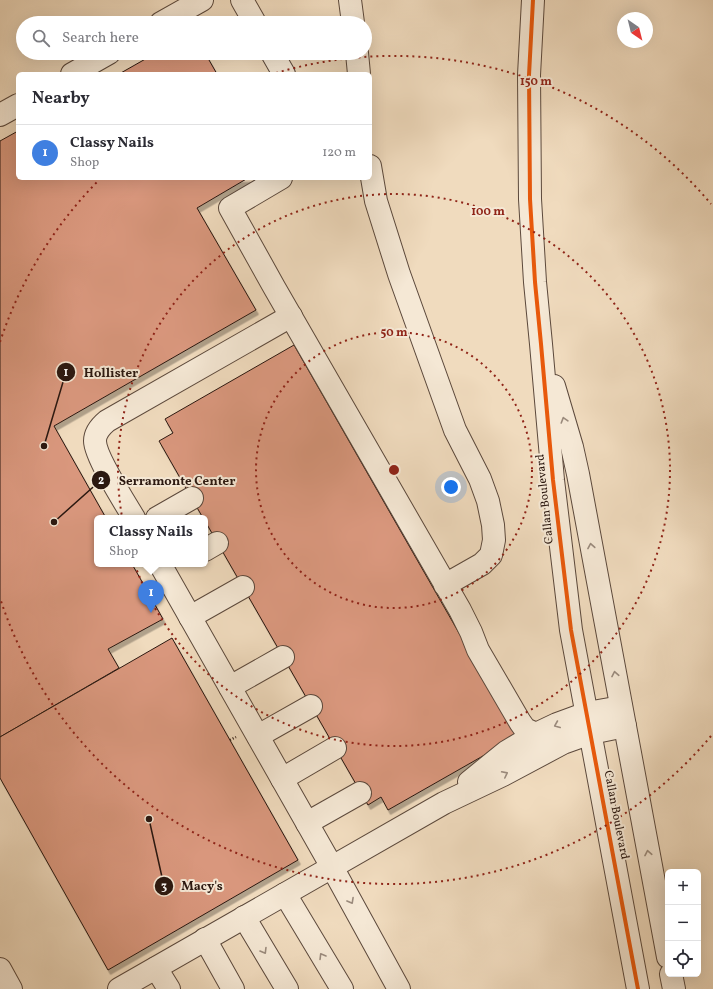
<!DOCTYPE html>
<html lang="en">
<head>
<meta charset="utf-8">
<style>
  :root { --surface:#fff; --page:#f2f2f3; --text:#2b2b33; --muted:#7c7c81; --line:#e1e1e2; --accent:#b45309 }
  body { margin:0; font-family:Vollkorn,serif; background:var(--page); color:var(--text) }
  .controls { position:absolute; right:12px; bottom:12px; display:grid; overflow:hidden; border-radius:6px; box-shadow:0 4px 16px #0002 }
  .controls button { width:36px; height:36px; display:grid; place-items:center; padding:0; border:0; border-bottom:1px solid var(--line); background:var(--surface); color:var(--text); font:20px sans-serif }
  .compass { position:absolute; left:617px; top:12px; width:36px; height:36px; border-radius:50%; background:var(--surface); box-shadow:0 4px 16px #0002; rotate:145deg }
  .you { position:absolute; left:451px; top:487px; width:14px; height:14px; margin:-10px; border:3px solid #fff; border-radius:50%; background:#1a73e8; box-shadow:0 0 0 6px #1a73e833 }
  .badge { display:grid; place-items:center; width:26px; height:26px; border-radius:50%; background:var(--accent); color:#fff; font-size:13px; font-weight:700 }
  .pin { position:absolute; translate:-50% -33px; filter:drop-shadow(0 1px 2px #0008) }
  .pin::after { content:''; position:absolute; top:21px; width:14px; height:12px; background:inherit; clip-path:polygon(0 0,100% 0,50% 100%) }
  .popup { position:absolute; left:94px; top:515px; width:114px; height:52px; box-sizing:border-box; display:grid; place-content:center; border-radius:6px; background:var(--surface); filter:drop-shadow(0 1px 3px #0005); font-size:13px; white-space:nowrap; color:var(--muted) }
  .popup b { font-size:15px; color:var(--text) }
  .popup::after { content:''; position:absolute; left:50%; top:100%; margin-left:-8px; border:8px solid transparent; border-top-color:var(--surface) }
  .list { margin:0; padding:0; list-style:none }
  h2 { display:flex; justify-content:space-between; align-items:center; height:52px; margin:0; padding:0 16px; font-size:17px }
  h2 small { font-size:13px; font-weight:400; color:var(--muted) }
  .list li { display:grid; grid-template-columns:26px 1fr auto; gap:12px; align-items:center; box-sizing:border-box; height:56px; padding:0 16px; border-top:1px solid var(--line) }
  .list b { display:block; font-size:15px; white-space:nowrap }
  .list p { margin:0; font-size:13px; white-space:nowrap; color:var(--muted) }
  .list em { font-size:13px; font-style:normal; color:var(--muted) }
  .icon { flex:none; width:22px; height:22px; fill:none; stroke:currentColor; stroke-width:2; stroke-linecap:round; stroke-linejoin:round }
  .map { position:relative; flex:none; width:713px; height:989px; overflow:hidden }
  .search { position:absolute; background:var(--surface); box-shadow:0 4px 16px #0002; left:16px; top:16px; width:356px; height:44px; display:flex; align-items:center; gap:10px; box-sizing:border-box; padding:0 14px; border-radius:22px; color:var(--muted); font-size:15px }
  .panel { position:absolute; background:var(--surface); box-shadow:0 4px 16px #0002; left:16px; top:72px; width:356px; height:108px; border-radius:6px }
  .map>svg:first-child { display:block }
</style>
</head>
<body>
<div class="map">
<svg width="713" height="989" viewBox="0 0 713 989">
  <defs>
    <filter id="shadow"><feDropShadow dx="2.5" dy="4.5" stdDeviation="0" flood-color="#0004"/></filter>
  </defs>
  <rect width="100%" height="100%" fill="#f0dbbe"/>
  <filter id="stains"><feTurbulence type="fractalNoise" baseFrequency=".005" numOctaves="4"/><feColorMatrix values="0 0 0 0 .2 0 0 0 0 .09 0 0 0 0 .02 0 0 0 .5 -.17"/></filter>
  <radialGradient id="worn" r=".72"><stop offset=".6" stop-color="#630" stop-opacity="0"/><stop offset="1" stop-color="#630" stop-opacity=".3"/></radialGradient>
  <g fill="#d9977d" stroke="#2b1810" filter="url(#shadow)">
    <polygon points="156,53 205,53 217,74 119,74"/>
    <polygon points="18,131 18,178 248,178 197,208 256,310 54,426 106,518 97,518 97,564 132,564 163,619 108,649 119,668 0,737 0,141"/>
    <polygon points="294,345 518,736 388,810 381,797 368,805 205,521 205,518 203,518 159,441 173,433 165,419"/>
    <polygon points="172,638 298,860 108,970 0,778 0,737"/>
  </g>
  <g fill="none" stroke-linecap="round" stroke-linejoin="round">
    <g stroke="#5c493c" stroke-width="24">
      <g id="minor">
        <polyline points="242,0 255,23"/>
        <polyline points="350,0 353,23"/>
        <polyline points="533,0 529,75 530,199 535,282 541,344 553,480 571,630 638,989"/>
        <polyline points="161,23 202,0"/>
        <polyline points="272,53 284,74"/>
        <polyline points="357,53 359,74"/>
        <polyline points="72,74 109,53"/>
        <polyline points="0,115 18,105"/>
        <polyline points="370,166 376,201 399,274 455,430 480,479 488,501 493,525 494,540 491,555 482,564 445,585"/>
        <polyline points="281,178 230,208 274,287 460,610 471,632 478,650 520,722 525,729 536,734"/>
        <polyline points="554,386 572,447 578,474 668,957"/>
        <path d="M 134,518 C 125,503 95,456 95,441 C 95,432 101,426 107,421 L 291,316"/>
        <polyline points="157,518 192,498"/>
        <polyline points="205,550 217,543"/>
        <polyline points="160,564 332,867 399,989"/>
        <polyline points="190,617 243,587"/>
        <polyline points="230,687 283,657"/>
        <polyline points="258,736 311,706"/>
        <polyline points="282,779 335,748"/>
        <polyline points="469,782 506,752 536,734 557,724 587,713 621,707"/>
        <polyline points="307,823 360,793"/>
        <polyline points="285,894 342,989"/>
        <polyline points="244,917 287,989"/>
        <polyline points="205,939 233,989"/>
        <polyline points="156,968 169,989"/>
        <polyline points="0,969 11,989"/>
        <polyline points="671,974 674,989"/>
        <polyline points="119,989 444,803 503,775 563,743 591,733 625,726"/>
      </g>
    </g>
    <polyline stroke="#2b1810" stroke-width="2.5" stroke-dasharray="1 2" stroke-linecap="butt" points="230,740 236,737"/>
    <use href="#minor" stroke="#f5e8d5" stroke-width="22"/>
    <g stroke="#f5e8d5" stroke-width="6">
      <polyline id="cycleway" points="533,0 529,75 530,199 535,282 541,344 553,480 571,630 638,989"/>
    </g>
    <use href="#cycleway" stroke="#e8590c" stroke-width="4"/>
  </g>
  <defs><path id="oneway-chevron" d="M-2-3.5L2.5 0L-2 3.5" fill="none" stroke-width="1.6" stroke-linecap="round" stroke-linejoin="round"/></defs>
  <g stroke="#9a8a7c">
    <use href="#oneway-chevron" transform="translate(564 420) rotate(-107)"/>
    <use href="#oneway-chevron" transform="translate(591 546) rotate(-100)"/>
    <use href="#oneway-chevron" transform="translate(615 674) rotate(-101)"/>
    <use href="#oneway-chevron" transform="translate(557 725) rotate(157)"/>
    <use href="#oneway-chevron" transform="translate(505 774) rotate(-27)"/>
    <use href="#oneway-chevron" transform="translate(648 853) rotate(-101)"/>
    <use href="#oneway-chevron" transform="translate(351 901) rotate(61)"/>
    <use href="#oneway-chevron" transform="translate(264 951) rotate(59)"/>
    <use href="#oneway-chevron" transform="translate(322 956) rotate(-121)"/>
  </g>
  <g fill="none" stroke="#8f2418" stroke-width="2" stroke-dasharray="2 4">
    <circle cx="394" cy="470" r="138"/>
    <circle cx="394" cy="470" r="276"/>
    <path d="M711 736A414 414 0 0 1 0 598M0 342A414 414 0 0 1 99 180M276 73A414 414 0 0 1 711 204"/>
  </g>
  <g text-anchor="middle" dominant-baseline="central" stroke-width="4" stroke-linejoin="round" paint-order="stroke">
    <g font-size="12" fill="#2b1810" stroke="#f5e8d5">
      <text transform="translate(545 499) rotate(-96)">Callan Boulevard</text>
      <text transform="translate(616 815) rotate(79)">Callan Boulevard</text>
    </g>
  </g>
  <circle cx="394" cy="470" r="6" fill="#8f2418" stroke="#f5e8d5" stroke-width="2"/>
  <g font-size="12" text-anchor="middle" font-weight="bold" fill="#8f2418" stroke="#f5e8d5" stroke-width="4" stroke-linejoin="round" paint-order="stroke">
    <text x="536" y="85">150 m</text>
    <text x="488" y="215">100 m</text>
    <text x="394" y="336">50 m</text>
  </g>
  <path fill="none" stroke="#2b1810" stroke-width="1.5" d="M44 446L66 372M54 522L101 480M149 819L164 886"/>
  <g fill="#2b1810" stroke="#f5e8d5" stroke-width="1.5">
    <circle cx="44" cy="446" r="4"/>
    <circle cx="54" cy="522" r="4"/>
    <circle cx="149" cy="819" r="4"/>
    <circle cx="66" cy="372" r="10"/>
    <circle cx="101" cy="480" r="10"/>
    <circle cx="164" cy="886" r="10"/>
  </g>
  <g font-size="12" text-anchor="middle" font-weight="bold" fill="#fff">
    <text x="66" y="376">1</text>
    <text x="101" y="484">2</text>
    <text x="164" y="890">3</text>
  </g>
  <g font-size="13" text-anchor="middle" font-weight="bold" fill="#2b1810" stroke="#f5e8d5" stroke-width="4" stroke-linejoin="round" paint-order="stroke">
    <text x="111" y="377">Hollister</text>
    <text x="177" y="485">Serramonte Center</text>
    <text x="202" y="890">Macy's</text>
  </g>
  <rect width="100%" height="100%" filter="url(#stains)"/>
  <rect width="100%" height="100%" fill="url(#worn)"/>
</svg>
<div class="controls">
<button>+</button>
<button>−</button>
<button><svg class="icon" aria-label="locate" viewBox="0 0 24 24"><circle cx="12" cy="12" r="6"/><path d="M12 2v4M12 18v4M2 12h4M18 12h4"/></svg></button>
</div>
<svg class="compass" viewBox="-18 -18 36 36"><path d="M0-13l5 13h-10z" fill="#e53935"/><path d="M0 13l5-13h-10z" fill="#7c7c81"/></svg>
<div class="you"></div>
<div class="pin badge" style="left:151px;top:613px;background:#3f7fe0">1</div>
<div class="popup"><b>Classy Nails</b>Shop</div>
<div class="search"><svg class="icon" aria-label="search" viewBox="0 0 24 24"><circle cx="10" cy="10" r="6"/><path d="M15 15l6 6"/></svg>Search here</div>
<section class="panel">
<h2>Nearby<small></small></h2>
<ul class="list">
<li><span class="badge" style="background:#3f7fe0">1</span><div><b>Classy Nails</b><p>Shop</p></div><em>120 m</em></li>
</ul>
</section>
</div>
</body>
</html>
